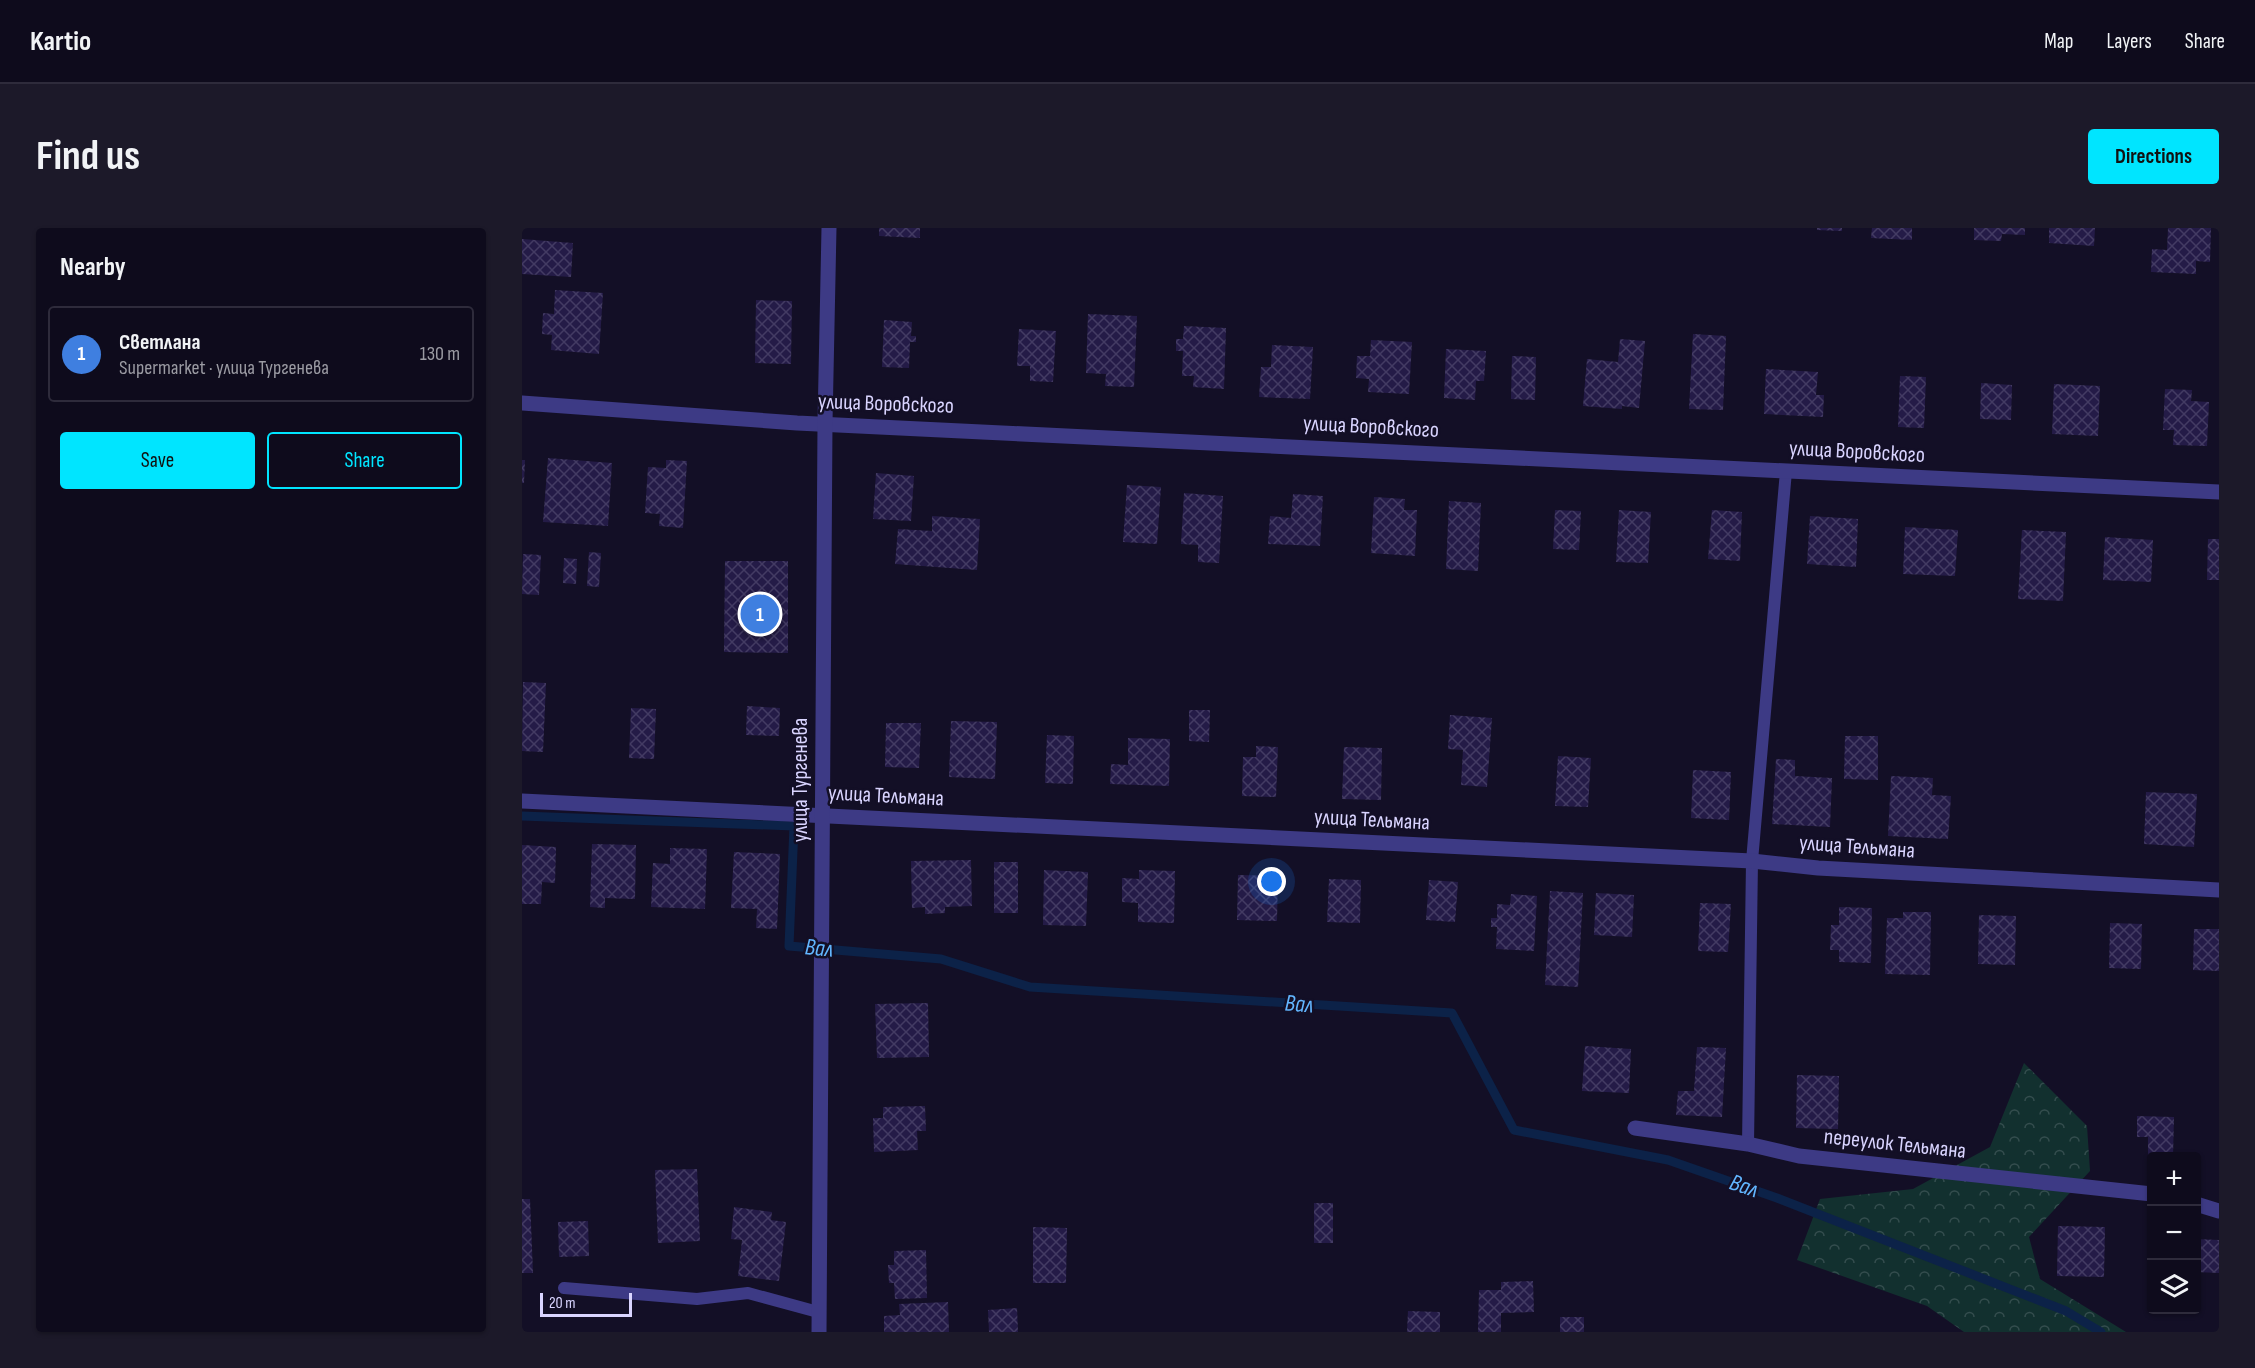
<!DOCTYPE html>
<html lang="en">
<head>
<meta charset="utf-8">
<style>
  :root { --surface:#0e0b1c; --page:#1c1929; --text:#f1f3f6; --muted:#9b9ba3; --line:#2e2b3b; --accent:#00e5ff }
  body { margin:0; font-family:"Sofia Sans Condensed",sans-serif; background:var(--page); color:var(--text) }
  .controls { position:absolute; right:18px; bottom:18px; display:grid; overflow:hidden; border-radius:6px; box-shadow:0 2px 4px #0004 }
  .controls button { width:54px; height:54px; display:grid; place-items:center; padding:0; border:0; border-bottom:2px solid var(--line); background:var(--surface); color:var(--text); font:30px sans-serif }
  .scale { position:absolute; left:18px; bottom:15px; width:92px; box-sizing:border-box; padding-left:6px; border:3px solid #d9d4ff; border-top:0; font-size:16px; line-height:21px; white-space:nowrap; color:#d9d4ff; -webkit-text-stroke:4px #130f26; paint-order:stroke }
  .you { position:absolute; left:750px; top:654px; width:21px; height:21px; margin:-15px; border:4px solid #fff; border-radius:50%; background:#1a73e8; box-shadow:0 0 0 9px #1a73e833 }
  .badge { display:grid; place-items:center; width:39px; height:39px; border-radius:50%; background:var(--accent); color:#fff; font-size:20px; font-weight:700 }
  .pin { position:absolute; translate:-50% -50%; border:3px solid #fff; box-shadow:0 2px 6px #0006 }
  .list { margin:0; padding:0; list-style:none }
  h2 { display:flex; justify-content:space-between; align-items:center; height:78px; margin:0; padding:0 24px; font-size:26px }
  h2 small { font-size:20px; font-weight:400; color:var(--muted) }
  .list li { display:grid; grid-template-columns:39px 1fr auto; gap:18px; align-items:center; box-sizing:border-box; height:96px; margin:0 12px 12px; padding:0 12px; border:2px solid var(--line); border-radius:6px }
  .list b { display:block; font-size:22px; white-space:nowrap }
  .list p { margin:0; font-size:20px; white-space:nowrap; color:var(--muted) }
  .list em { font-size:20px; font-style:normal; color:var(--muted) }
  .actions { display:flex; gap:12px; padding:18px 24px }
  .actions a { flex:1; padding:14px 0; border:2px solid var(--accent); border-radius:6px; text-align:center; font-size:21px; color:var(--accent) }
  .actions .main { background:var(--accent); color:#111 }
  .icon { flex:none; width:33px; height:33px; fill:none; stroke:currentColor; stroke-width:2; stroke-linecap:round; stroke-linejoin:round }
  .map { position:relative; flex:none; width:1697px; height:1104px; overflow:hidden; border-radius:6px }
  header { display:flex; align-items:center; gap:36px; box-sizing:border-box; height:84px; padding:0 30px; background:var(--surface); border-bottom:2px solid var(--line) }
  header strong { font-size:28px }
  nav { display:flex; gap:33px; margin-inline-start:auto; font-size:21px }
  .intro { display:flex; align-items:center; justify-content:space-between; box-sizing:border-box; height:144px; padding:0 36px }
  h1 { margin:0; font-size:42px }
  .button { padding:15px 27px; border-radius:6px; background:var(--accent); color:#111; font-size:21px; font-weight:700 }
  main { display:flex; gap:36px; padding:0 36px }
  aside { flex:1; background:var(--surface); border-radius:6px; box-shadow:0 2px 4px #0004 }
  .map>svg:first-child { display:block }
</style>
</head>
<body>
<header>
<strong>Kartio</strong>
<nav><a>Map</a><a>Layers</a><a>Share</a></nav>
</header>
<div class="intro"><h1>Find us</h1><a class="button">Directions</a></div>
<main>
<aside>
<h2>Nearby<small></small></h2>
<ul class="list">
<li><span class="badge" style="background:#3f7fe0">1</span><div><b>Светлана</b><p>Supermarket · улица Тургенева</p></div><em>130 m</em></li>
</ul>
<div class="actions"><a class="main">Save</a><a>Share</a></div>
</aside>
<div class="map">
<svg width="1697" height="1104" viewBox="0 0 1697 1104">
  <defs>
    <pattern id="forest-crowns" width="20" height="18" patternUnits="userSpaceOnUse" patternTransform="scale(1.5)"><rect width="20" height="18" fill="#12302f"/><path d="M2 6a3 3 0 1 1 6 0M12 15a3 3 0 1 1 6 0" fill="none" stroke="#344d4e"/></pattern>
    <pattern id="building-cross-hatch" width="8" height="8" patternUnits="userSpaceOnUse" patternTransform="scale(1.5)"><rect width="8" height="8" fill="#241b47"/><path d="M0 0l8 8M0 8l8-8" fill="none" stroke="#433b63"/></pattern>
  </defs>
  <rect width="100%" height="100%" fill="#130f26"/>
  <polygon fill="url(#forest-crowns)" points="1502,835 1565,898 1568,943 1507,1009 1518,1051 1604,1104 1442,1104 1405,1078 1275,1032 1298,971 1391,961 1468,919"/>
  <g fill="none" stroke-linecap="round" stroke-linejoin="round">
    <polyline stroke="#0c2248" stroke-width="9" points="0,588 272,598 267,718 419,731 508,759 930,785 992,902 1146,932 1255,970 1544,1083 1579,1104"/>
  </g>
  <g fill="url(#building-cross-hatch)">
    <polygon points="357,0 398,0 398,10 357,8"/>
    <polygon points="1295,0 1320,0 1320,3 1295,2"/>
    <polygon points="1350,0 1390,0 1390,12 1349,10"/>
    <polygon points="1452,0 1503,0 1503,7 1480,6 1479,13 1452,12"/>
    <polygon points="1527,0 1573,0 1572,18 1527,15"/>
    <polygon points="1646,0 1689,0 1688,34 1674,33 1674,46 1629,44 1630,21 1645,22"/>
    <polygon points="0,11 51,15 49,49 0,46"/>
    <polygon points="33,62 81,65 77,126 29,122 30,107 20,106 21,85 32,86"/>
    <polygon points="234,72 270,73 269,136 233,135"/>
    <polygon points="566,86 615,88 612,159 583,158 584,146 564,145"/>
    <polygon points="362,92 390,94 389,108 394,108 394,114 388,114 387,140 360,139"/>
    <polygon points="662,98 704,100 702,161 671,159 672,148 660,148 661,123 654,123 654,111 661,111"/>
    <polygon points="497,101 534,103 531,154 508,153 508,138 495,138"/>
    <polygon points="1171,106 1204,108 1201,182 1167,181"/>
    <polygon points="1098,111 1123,113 1117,180 1100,178 1100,181 1061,178 1065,131 1096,134"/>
    <polygon points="849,112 890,114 887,166 846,164 847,151 834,150 835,128 848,128"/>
    <polygon points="750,117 791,119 788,171 737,169 739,139 749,139"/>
    <polygon points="924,121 964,123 962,153 954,153 953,172 922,170"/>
    <polygon points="990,128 1014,129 1013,172 989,171"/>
    <polygon points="1244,141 1296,144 1294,167 1302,167 1301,189 1242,186"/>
    <polygon points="1378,148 1404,149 1402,200 1376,199"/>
    <polygon points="1459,155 1490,157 1489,192 1458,191"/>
    <polygon points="1532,156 1578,158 1576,208 1530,206"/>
    <polygon points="1643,161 1670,162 1669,173 1687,174 1685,218 1651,217 1652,202 1641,202"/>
    <polygon points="26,230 90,235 86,298 21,294"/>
    <polygon points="0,232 3,232 2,255 0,255"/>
    <polygon points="144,232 165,233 161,300 137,298 138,286 123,285 126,239 144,240"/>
    <polygon points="354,245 392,248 389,293 351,291"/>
    <polygon points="605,257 639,259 635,316 601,314"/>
    <polygon points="662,265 701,268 697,335 676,334 676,317 659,316"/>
    <polygon points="771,266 801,268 798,318 746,316 748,288 769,290"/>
    <polygon points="852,269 883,271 882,282 895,282 893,328 849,325"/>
    <polygon points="927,273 959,275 956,343 924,341"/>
    <polygon points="1033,282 1059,283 1057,322 1031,321"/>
    <polygon points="1097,282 1129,284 1126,335 1094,334"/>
    <polygon points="1190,282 1220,284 1218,333 1186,331"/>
    <polygon points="410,288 458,291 455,342 373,336 376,301 410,303"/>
    <polygon points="1288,288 1336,291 1334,339 1285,336"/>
    <polygon points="1383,299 1436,302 1433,348 1381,346"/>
    <polygon points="1500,302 1544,304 1541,373 1496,371"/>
    <polygon points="1583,309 1631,312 1629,354 1581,352"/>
    <polygon points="1686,311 1697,311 1697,352 1685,352"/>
    <polygon points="67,324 79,325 77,359 65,358"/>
    <polygon points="1,326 19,327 17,367 0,366"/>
    <polygon points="42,330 55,331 54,356 41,355"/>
    <polygon points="203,333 266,333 266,425 202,424"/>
    <polygon points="1,454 24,455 21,524 0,523"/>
    <polygon points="225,478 258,480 257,508 224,507"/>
    <polygon points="109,480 134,481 132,531 107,530"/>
    <polygon points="667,482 688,482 687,514 667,513"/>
    <polygon points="928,487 970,490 965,559 939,557 941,522 926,521"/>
    <polygon points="429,493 475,494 473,551 427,549"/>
    <polygon points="364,495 399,495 397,540 363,539"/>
    <polygon points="525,507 552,508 551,556 523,555"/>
    <polygon points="1323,508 1356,508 1356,552 1322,551"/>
    <polygon points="606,510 648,511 647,558 588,556 589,536 606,537"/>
    <polygon points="734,518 756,519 754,569 720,568 721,529 734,529"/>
    <polygon points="822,519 860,520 859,572 820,571"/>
    <polygon points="1036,528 1069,530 1066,579 1033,578"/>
    <polygon points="1254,531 1273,532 1273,548 1310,550 1308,599 1250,596"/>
    <polygon points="1171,542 1209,544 1207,592 1169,590"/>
    <polygon points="1369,548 1411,550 1410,567 1429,568 1426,611 1366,608"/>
    <polygon points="1624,564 1675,566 1672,619 1622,616"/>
    <polygon points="70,616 114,617 113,671 83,670 83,680 68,679"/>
    <polygon points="0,617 34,619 33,655 20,654 19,676 0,676"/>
    <polygon points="148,620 185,621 183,681 129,679 131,635 148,636"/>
    <polygon points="212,624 258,626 255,701 234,700 235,681 209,680"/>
    <polygon points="449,632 450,678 423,679 423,685 403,686 403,679 390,680 389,633"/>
    <rect x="472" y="634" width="24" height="51"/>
    <polygon points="522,642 566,644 564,698 521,697"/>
    <polygon points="617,642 653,643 652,695 616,694 616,675 600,674 600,650 617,651"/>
    <polygon points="716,647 756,648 755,693 715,692"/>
    <polygon points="807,651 839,652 838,695 805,694"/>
    <polygon points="907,652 936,654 933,694 904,692"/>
    <polygon points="1028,663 1061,665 1056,759 1023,757"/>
    <polygon points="1074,665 1112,667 1110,709 1072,707"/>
    <polygon points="989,666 1015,668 1012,723 974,721 975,699 969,699 969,690 975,690 975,676 988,677"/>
    <polygon points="1178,675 1209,676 1206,724 1176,723"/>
    <polygon points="1317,679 1350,680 1349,735 1317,734 1317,722 1308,722 1309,697 1317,697"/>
    <polygon points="1381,684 1409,684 1408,747 1363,746 1365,690 1381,690"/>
    <polygon points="1457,687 1494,688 1493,737 1456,736"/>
    <polygon points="1588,695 1620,696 1619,741 1587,740"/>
    <polygon points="1672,701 1697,701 1697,743 1671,742"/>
    <polygon points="406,775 407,829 355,830 353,776"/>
    <polygon points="1063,818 1109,821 1107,865 1060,863"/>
    <polygon points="1175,819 1204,820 1200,889 1154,887 1156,863 1172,863"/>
    <polygon points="1275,847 1317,848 1316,901 1274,900"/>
    <polygon points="403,878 404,903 395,903 396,922 352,924 351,890 361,890 361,879"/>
    <polygon points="1615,888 1652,889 1651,928 1630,928 1630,939 1626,938 1626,909 1615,909"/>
    <polygon points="175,941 178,1013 136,1015 133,942"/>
    <polygon points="0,971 8,971 11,1045 0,1045"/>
    <rect x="792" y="975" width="19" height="40"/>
    <polygon points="212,979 250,984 249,992 264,994 257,1053 216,1048 220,1012 209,1011"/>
    <polygon points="66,993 67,1028 37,1029 36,994"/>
    <polygon points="1536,998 1583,999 1582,1049 1535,1048"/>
    <polygon points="511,999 545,1000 544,1055 511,1055"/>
    <polygon points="1674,1011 1697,1012 1697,1045 1674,1044"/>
    <polygon points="404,1022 405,1070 373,1071 372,1055 367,1055 366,1037 372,1037 372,1023"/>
    <polygon points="1011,1053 1012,1084 979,1085 979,1104 956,1104 957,1062 979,1062 979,1054"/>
    <polygon points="426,1074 427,1104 362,1104 362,1088 378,1087 377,1076"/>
    <polygon points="495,1080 496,1104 467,1104 466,1082"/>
    <polygon points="886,1083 918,1084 918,1104 885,1104"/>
    <rect x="1038" y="1089" width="24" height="15"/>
  </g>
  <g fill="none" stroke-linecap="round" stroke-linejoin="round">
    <g stroke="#3d3a85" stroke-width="12">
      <polyline points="1226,916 1230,633 1264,243"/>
      <polyline points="42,1060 175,1071 226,1065 296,1084"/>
    </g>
    <g stroke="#3d3a85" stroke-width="15">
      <polyline points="0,175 275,195 1697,264"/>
      <polyline points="0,573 1230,633 1296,640 1697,662"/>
      <polyline points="1113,900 1226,916 1277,928 1630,966"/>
      <polyline points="1674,976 1697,983"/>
      <polyline points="297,1104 303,195 307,0"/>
    </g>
  </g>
  <g text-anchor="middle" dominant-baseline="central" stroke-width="5" stroke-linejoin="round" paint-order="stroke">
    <g font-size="22" fill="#d9d4ff" stroke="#130f26">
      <text transform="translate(364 176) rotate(2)">улица Воровского</text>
      <text transform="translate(849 199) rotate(3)">улица Воровского</text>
      <text transform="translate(1335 224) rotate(3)">улица Воровского</text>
      <text transform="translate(278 552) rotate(-90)">улица Тургенева</text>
      <text transform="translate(364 568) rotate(3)">улица Тельмана</text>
      <text transform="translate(850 592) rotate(3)">улица Тельмана</text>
      <text transform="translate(1335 619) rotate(4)">улица Тельмана</text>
      <text transform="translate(1373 916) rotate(6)">переулок Тельмана</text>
    </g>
    <g font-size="24" font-style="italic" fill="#62b6ff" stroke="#130f26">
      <text transform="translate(297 720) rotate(5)">Вал</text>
      <text transform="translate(777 776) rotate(4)">Вал</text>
      <text transform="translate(1222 958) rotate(19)">Вал</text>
    </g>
  </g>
</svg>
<div class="controls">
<button>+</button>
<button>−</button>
<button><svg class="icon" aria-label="layers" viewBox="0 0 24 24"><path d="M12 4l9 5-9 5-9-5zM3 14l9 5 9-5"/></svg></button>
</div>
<div class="scale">20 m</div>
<div class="you"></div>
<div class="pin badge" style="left:238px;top:386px;background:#3f7fe0">1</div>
</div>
</main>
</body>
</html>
